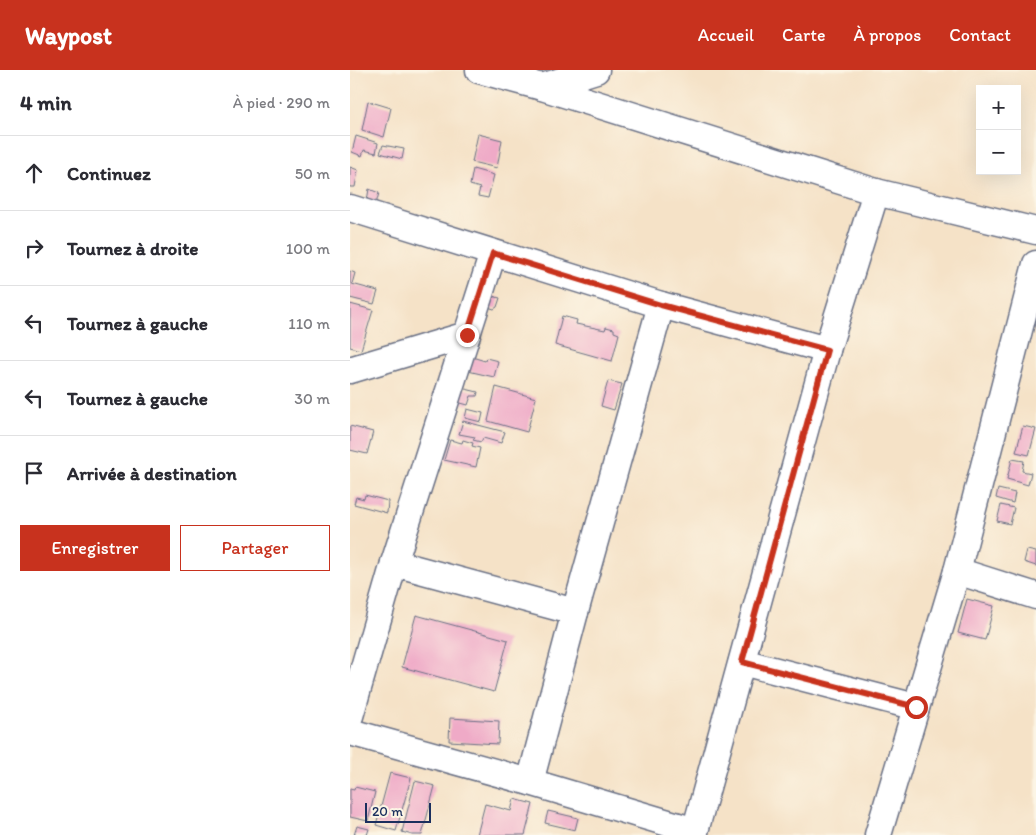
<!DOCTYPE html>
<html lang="fr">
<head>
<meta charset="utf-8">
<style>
  :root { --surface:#fff; --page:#f7f7f7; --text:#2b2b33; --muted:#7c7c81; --line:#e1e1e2; --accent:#c8321e }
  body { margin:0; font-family:Itim,sans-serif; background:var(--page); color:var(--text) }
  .controls { position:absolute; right:15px; top:15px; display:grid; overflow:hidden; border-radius:0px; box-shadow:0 5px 20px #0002 }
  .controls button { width:45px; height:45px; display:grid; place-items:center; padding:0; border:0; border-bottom:1px solid var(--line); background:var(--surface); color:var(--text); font:25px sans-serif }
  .scale { position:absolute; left:15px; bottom:12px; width:66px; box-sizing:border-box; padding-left:5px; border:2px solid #1b2f5e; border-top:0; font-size:14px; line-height:18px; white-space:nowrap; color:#1b2f5e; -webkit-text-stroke:4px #fcf5e5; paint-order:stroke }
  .stop { position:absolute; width:15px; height:15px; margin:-11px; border:4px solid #c8321e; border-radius:50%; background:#fff }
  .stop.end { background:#c8321e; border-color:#fff; box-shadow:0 1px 5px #0008 }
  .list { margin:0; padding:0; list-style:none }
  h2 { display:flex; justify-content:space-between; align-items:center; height:65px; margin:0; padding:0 20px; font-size:21px }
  h2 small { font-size:16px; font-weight:400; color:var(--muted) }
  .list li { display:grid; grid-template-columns:32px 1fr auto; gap:15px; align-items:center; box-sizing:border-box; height:75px; padding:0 20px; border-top:1px solid var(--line) }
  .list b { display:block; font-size:19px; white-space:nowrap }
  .list em { font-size:16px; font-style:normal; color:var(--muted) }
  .actions { display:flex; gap:10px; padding:15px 20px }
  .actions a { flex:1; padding:11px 0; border:1px solid var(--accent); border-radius:0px; text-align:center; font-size:18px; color:var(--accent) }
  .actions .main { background:var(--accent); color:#fff }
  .icon { flex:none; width:28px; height:28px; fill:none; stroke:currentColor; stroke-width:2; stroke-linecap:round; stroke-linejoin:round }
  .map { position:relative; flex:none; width:686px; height:765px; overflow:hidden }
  header { display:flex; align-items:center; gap:30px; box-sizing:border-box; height:70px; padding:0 25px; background:var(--accent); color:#fff }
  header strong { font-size:24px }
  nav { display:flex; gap:28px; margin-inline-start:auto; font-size:18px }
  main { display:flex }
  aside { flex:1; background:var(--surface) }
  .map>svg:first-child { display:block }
</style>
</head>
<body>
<header>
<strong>Waypost</strong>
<nav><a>Accueil</a><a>Carte</a><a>À propos</a><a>Contact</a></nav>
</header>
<main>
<aside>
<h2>4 min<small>À pied · 290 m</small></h2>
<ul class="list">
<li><svg class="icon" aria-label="ahead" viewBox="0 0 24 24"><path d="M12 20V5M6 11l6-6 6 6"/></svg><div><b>Continuez</b></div><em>50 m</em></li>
<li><svg class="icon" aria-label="right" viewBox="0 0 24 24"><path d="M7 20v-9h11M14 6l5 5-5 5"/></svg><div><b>Tournez à droite</b></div><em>100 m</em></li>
<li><svg class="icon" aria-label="left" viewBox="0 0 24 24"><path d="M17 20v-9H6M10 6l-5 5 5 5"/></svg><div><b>Tournez à gauche</b></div><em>110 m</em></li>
<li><svg class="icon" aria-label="left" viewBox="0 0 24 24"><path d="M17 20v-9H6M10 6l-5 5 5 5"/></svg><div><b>Tournez à gauche</b></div><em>30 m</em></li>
<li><svg class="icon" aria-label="arrive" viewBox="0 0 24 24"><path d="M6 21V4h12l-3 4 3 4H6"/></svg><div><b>Arrivée à destination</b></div></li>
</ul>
<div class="actions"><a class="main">Enregistrer</a><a>Partager</a></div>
</aside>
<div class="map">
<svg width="686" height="765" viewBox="0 0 686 765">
  <rect width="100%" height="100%" fill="#fcf5e5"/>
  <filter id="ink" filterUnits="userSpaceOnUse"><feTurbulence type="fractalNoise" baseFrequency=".02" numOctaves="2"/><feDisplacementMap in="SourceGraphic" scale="10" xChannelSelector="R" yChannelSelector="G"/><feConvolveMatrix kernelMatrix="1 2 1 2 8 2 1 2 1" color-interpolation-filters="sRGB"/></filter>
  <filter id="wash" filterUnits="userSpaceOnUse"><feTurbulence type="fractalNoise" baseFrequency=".0096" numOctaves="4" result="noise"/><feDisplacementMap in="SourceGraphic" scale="20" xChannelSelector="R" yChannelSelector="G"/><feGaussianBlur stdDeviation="1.12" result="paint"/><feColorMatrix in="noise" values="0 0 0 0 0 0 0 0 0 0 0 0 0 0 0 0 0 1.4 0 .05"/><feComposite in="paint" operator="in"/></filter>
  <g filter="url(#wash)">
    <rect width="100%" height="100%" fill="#f5e2c7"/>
    <g id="blocks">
      <g fill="#efaac7">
        <polygon points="18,31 41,38 34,67 12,60"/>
        <polygon points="128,64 152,70 147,98 122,92"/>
        <polygon points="6,66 28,73 26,83 14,80 12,86 2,82"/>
        <polygon points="33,75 54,79 52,89 30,83"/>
        <polygon points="0,97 8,100 5,117 0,117"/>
        <polygon points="123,99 144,105 138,128 128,126 130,118 120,115"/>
        <polygon points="19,119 29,123 26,134 17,131"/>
        <polygon points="0,201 5,203 2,214 28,221 24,234 0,228"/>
        <polygon points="138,225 150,228 147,237 144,239 135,236"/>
        <polygon points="0,234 23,240 11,280 0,277"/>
        <polygon points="212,246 227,250 226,254 255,260 256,257 264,259 264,262 269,264 262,291 205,275"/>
        <polygon points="122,287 135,291 136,288 148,291 144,307 118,301"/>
        <polygon points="258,311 272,314 264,340 251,336"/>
        <polygon points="146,317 186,328 177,362 138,351"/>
        <polygon points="111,318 128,322 127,326 121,326 118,335 107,332"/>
        <polygon points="117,339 133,343 131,352 115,348"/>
        <polygon points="113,351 155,362 151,373 133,368 131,372 123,370 125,367 109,364"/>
        <polygon points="0,356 23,362 17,384 0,380"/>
        <polygon points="673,356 686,359 679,385 666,382"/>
        <polygon points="100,370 112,373 113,370 123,373 122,376 130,378 126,397 94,390"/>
        <polygon points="662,389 674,391 672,401 681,403 678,415 657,409"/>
        <polygon points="648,419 665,423 663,433 646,428"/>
        <polygon points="15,425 38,431 37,443 4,434 6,427 14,429"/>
        <polygon points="651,435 664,438 660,454 647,451"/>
        <polygon points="677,480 686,482 686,496 674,492"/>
        <polygon points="617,529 644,536 635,570 608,563"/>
        <polygon points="66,545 158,570 144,622 52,597"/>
        <polygon points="100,648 149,651 148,674 99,671"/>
        <polygon points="40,703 61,708 46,761 26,755"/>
        <polygon points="65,711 85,716 72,765 62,765 52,762"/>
        <polygon points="5,717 25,722 18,751 0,747 0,719 4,720"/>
        <polygon points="164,729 183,734 175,765 127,765 135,734 161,741"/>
        <polygon points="198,741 228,748 225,760 195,753"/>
        <polygon points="7,756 19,759 17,765 4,765"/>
      </g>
    </g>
  </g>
  <g filter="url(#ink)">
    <use href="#blocks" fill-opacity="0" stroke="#676e83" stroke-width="1"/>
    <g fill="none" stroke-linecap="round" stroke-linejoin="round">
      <g stroke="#676e83" stroke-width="29">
        <g id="minor">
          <polyline points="129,0 192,17 526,122 686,161"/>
          <polyline points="192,17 246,0"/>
          <polyline points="0,138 311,235 477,280"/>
          <polyline points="0,300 117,265"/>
          <polyline points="44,493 225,542"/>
          <polyline points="607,501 686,526"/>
          <polyline points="392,592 566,637"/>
          <polyline points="0,646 44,493 143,183"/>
          <polyline points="0,662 180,712 345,761"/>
          <polyline points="180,712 225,542 311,235"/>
          <polyline points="344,765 477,280 526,122"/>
          <polyline points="528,765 607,501 686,194"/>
        </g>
      </g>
      <use href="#minor" stroke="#fff" stroke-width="26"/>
    </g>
  </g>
  <g fill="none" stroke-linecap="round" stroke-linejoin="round" filter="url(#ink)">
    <polyline stroke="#c8321e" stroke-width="6" points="117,265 143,183 311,235 477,280 392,592 566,637"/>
  </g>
</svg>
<div class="controls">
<button>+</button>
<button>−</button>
</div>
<div class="scale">20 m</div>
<div class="stop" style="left:566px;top:637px"></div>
<div class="stop end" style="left:117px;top:265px"></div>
</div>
</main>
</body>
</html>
